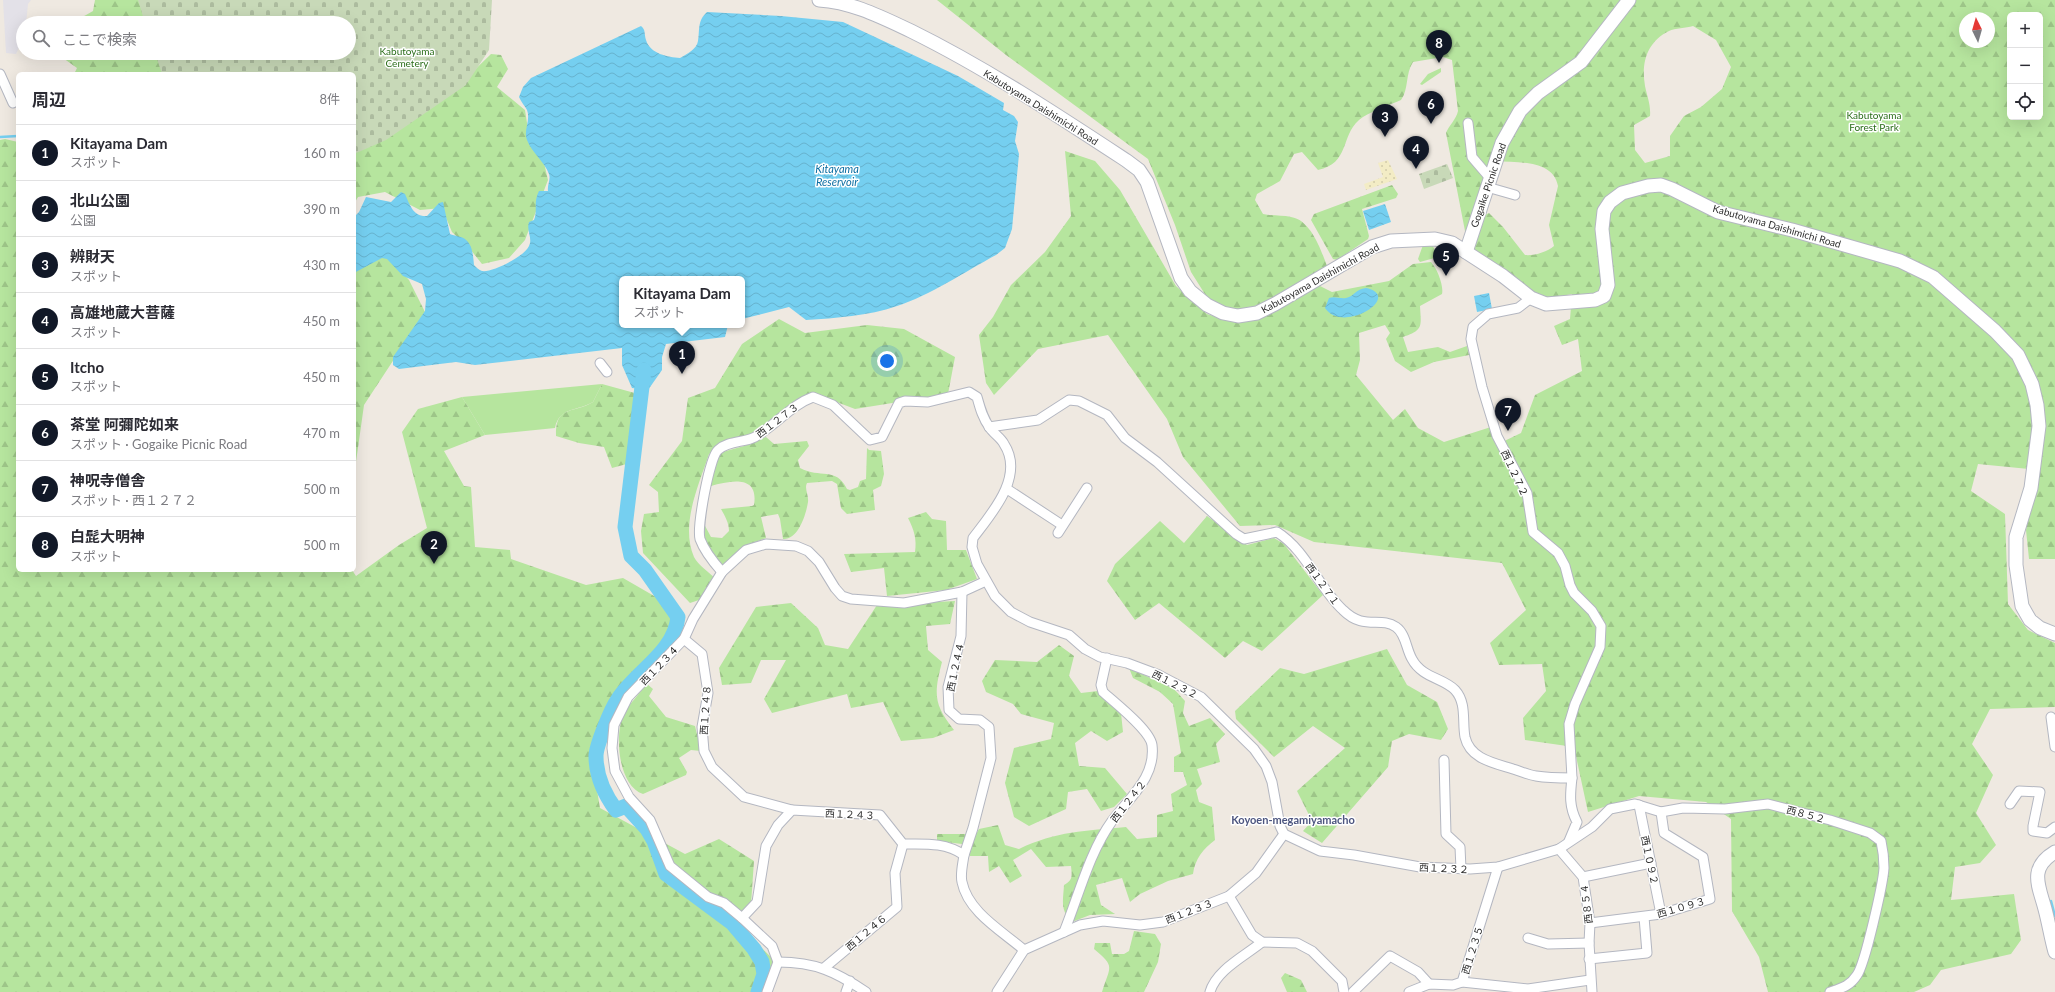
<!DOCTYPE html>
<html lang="ja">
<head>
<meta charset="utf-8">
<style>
  :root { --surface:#fff; --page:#f7f7f7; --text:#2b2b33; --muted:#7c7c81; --line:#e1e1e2; --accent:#111827 }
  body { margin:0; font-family:Lato,"Noto Sans JP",sans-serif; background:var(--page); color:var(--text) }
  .controls { position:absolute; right:12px; top:12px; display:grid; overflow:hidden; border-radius:6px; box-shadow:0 4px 16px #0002 }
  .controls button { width:36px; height:36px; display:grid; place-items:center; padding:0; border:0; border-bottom:1px solid var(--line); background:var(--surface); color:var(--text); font:20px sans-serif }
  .compass { position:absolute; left:1959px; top:12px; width:36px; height:36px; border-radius:50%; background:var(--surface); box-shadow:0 4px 16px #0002; rotate:355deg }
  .you { position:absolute; left:887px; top:361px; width:14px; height:14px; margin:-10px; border:3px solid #fff; border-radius:50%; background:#1a73e8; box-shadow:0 0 0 6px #1a73e833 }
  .badge { display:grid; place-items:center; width:26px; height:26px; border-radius:50%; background:var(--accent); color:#fff; font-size:13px; font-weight:700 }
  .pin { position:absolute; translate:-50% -33px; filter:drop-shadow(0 1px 2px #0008) }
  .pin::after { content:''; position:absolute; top:21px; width:14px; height:12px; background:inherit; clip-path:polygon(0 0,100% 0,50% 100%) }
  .popup { position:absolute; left:619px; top:276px; width:126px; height:52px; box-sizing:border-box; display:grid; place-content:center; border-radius:6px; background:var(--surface); filter:drop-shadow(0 1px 3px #0005); font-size:13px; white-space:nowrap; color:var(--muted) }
  .popup b { font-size:15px; color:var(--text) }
  .popup::after { content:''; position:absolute; left:50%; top:100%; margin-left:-8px; border:8px solid transparent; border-top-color:var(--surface) }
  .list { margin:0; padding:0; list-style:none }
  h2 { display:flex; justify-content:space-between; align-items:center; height:52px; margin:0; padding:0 16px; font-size:17px }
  h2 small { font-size:13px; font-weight:400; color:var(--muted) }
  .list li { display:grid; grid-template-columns:26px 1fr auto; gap:12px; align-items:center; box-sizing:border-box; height:56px; padding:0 16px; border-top:1px solid var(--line) }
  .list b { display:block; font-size:15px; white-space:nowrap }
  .list p { margin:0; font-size:13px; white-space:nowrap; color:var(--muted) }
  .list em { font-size:13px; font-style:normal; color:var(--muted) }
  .icon { flex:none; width:22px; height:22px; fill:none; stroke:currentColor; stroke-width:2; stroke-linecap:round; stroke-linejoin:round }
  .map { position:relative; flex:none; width:2055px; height:992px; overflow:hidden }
  .search { position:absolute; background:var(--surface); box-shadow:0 4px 16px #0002; left:16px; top:16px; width:340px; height:44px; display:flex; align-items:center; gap:10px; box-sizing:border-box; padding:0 14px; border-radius:22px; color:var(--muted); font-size:15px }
  .panel { position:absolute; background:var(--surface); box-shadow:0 4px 16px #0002; left:16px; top:72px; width:340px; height:500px; border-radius:6px }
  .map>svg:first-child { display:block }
</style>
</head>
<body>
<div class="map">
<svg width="2055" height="992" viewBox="0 0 2055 992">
  <defs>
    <pattern id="forest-firs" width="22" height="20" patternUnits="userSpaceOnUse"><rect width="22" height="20" fill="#b6e59e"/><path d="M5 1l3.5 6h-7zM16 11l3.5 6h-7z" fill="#9dc588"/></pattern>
    <pattern id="sand-dots" width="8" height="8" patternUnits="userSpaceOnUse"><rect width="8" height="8" fill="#f3ecc5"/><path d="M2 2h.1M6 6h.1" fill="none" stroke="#d1cbaa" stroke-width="1.8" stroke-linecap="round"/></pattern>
    <pattern id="cemetery-stones" width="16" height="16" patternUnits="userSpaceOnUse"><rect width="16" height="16" fill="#c8d9b8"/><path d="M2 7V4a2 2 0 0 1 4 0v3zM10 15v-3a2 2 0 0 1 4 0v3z" fill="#acbb9e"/></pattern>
    <pattern id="water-waves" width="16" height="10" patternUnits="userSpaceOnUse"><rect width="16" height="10" fill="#75cff0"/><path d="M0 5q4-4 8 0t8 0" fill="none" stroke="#66b2ce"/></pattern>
  </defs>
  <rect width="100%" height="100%" fill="#efe9e1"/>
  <polygon fill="#e3e1e8" points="3,0 31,0 28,4 26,23 23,23 23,39 16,54 6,53"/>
  <g fill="#b6e59e">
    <polygon points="1441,68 1441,72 1422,85 1420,84 1428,74"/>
    <polygon points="1432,244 1438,257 1420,262 1418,259 1423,245"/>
    <path d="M 602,384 L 593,402 C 578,411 559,407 555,428 L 485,435 L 462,397 Z"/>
  </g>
  <g fill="url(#forest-firs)" fill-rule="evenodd">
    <polygon points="95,0 152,0 161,23 72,23 93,11"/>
    <path d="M 937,0 L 2055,0 L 2055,559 L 2029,559 L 2026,530 L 2039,470 L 1978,464 L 1971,491 L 2005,514 L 2008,604 L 2028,630 L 2055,643 L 2055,707 L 1990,709 L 1972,744 L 1993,775 L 1976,813 L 1996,845 L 1980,863 L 1955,867 L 1951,900 L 2014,894 L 2021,940 L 2011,954 L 1941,970 L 1930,985 L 1914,992 L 1768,992 L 1759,957 L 1732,911 L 1731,819 L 1706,802 L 1639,796 L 1588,812 L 1574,747 L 1525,740 L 1523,718 L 1546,691 L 1542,664 L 1499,665 L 1490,643 L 1526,610 L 1502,563 L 1314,542 L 1275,525 L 1240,526 L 1183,457 L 1167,419 L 1108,335 L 1038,349 L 994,395 L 986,383 L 979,335 L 993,317 L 1011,285 L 1045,252 L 1071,216 L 1065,151 L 1095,161 L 1120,190 L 1176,286 L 1207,314 L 1220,318 L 1315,287 L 1320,286 L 1332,292 L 1389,281 L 1413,264 L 1431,262 C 1437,268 1444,286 1442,294 L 1420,306 C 1421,326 1424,330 1403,337 L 1408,352 L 1438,347 L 1450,352 L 1467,346 L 1469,355 L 1434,362 L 1411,372 L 1395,361 L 1386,339 L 1390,333 L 1385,325 L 1359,333 L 1360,360 L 1356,375 L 1393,420 L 1405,409 L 1418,428 L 1444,442 L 1491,427 L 1496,445 L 1521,433 L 1535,395 L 1582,371 L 1578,339 L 1562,345 L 1554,326 L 1570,319 L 1572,294 L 1546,299 L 1538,296 L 1475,253 L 1474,248 L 1485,215 L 1489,213 L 1503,227 L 1525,255 C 1534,256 1547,252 1554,246 L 1549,225 L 1558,186 C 1553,159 1517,163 1496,161 L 1467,232 L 1465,231 L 1446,133 C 1449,125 1456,120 1458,111 L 1452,60 L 1443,57 L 1413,62 C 1405,74 1409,89 1401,100 C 1390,105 1368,112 1359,120 C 1340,137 1350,163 1318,170 L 1302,152 L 1294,154 L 1280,181 L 1257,194 L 1255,200 L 1263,214 C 1272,216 1282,215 1291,217 C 1311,220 1321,250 1327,266 L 1326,269 L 1269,301 L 1246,309 L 1229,309 L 1208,299 L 1191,272 L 1175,225 L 1148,159 L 1006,55 ZM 2010,15 L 2040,15 L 2040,117 L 2010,117 ZM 1965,18 L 1989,18 L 1989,42 L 1965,42 ZM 1693,26 L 1716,40 L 1731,67 L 1722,89 L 1701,107 L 1684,116 L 1670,136 L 1670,156 L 1645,163 L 1635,150 L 1634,125 L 1650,116 C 1651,105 1647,96 1645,86 C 1641,62 1647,42 1669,31 C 1675,28 1686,28 1693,26 Z"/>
    <polygon points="56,53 163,53 170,74 74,74 77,68"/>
    <polygon points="491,54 501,55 508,69 497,87 525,110 529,136 542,154 548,180 525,240 509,258 482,264 470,249 452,232 442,208 420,210 385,192 358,197 354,204 354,143 458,86"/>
    <polygon points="5,139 18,142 18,570 352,570 356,576 399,545 427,528 402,432 418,409 462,397 485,435 444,451 464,486 471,487 475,547 510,550 511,559 586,585 623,578 675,608 674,630 618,700 590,748 600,808 685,854 719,839 754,861 751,904 737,924 774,960 759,992 0,992 0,140"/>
    <polygon points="1392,185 1398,194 1396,198 1362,209 1369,236 1368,239 1337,260 1333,259 1311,220 1314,214"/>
    <polygon points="387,255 409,280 425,312 364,405 354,476 354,271"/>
    <path d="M 779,319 L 805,333 L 867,325 L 904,329 L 955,357 L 948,394 L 855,409 L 813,393 L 752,433 L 709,454 C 699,485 680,524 694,557 C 698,565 710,573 716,579 L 702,599 L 690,603 L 643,553 L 641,531 L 644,514 L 659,512 L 658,492 L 649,485 L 682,441 L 688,398 L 715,388 L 742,344 Z"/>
    <path d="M 602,384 L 642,395 L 634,462 L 612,468 L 604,447 L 579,443 L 556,436 C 555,405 573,414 593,402 Z"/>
    <path d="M 766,437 L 774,444 L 807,441 L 809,446 L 798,460 L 800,468 C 820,479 836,466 847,489 L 850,490 L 858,487 L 860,481 L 866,479 L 867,448 L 869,450 L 881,451 L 884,474 L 881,486 L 873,490 L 875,510 L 847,514 L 841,508 L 837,484 L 832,481 L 807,483 C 804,488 809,496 808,502 C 806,515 798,540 783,539 L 780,519 L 778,514 L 761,517 L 766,538 L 747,545 L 721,566 L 705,541 L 704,524 L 711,537 L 722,538 L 729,531 C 729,523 725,516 721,509 L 752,506 L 754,505 C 759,474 730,481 711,486 L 711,473 L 719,453 L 744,446 Z"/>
    <path d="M 926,512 L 932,519 L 946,521 L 947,550 L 966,550 L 977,579 L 946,590 L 887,596 L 884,568 L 851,572 L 844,554 L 915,552 C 917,539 914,530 908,518 Z"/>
    <polygon points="1207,516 1247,545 1274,538 1284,544 1323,595 1262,651 1243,641 1225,658 1159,603 1135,620 1107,581 1115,564 1160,521 1184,543"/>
    <path d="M 955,601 L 950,624 L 926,626 L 928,650 L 942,662 C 934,693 933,704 954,730 L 933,738 L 901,741 L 883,702 L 851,708 L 847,694 L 772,713 L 764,699 L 786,660 L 761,660 L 751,683 L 722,685 L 719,668 L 756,607 L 791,603 L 818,628 L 825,645 L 848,649 L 877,605 Z"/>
    <polygon points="1059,645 1074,656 1069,676 1081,693 1098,691 1121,713 1123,732 1107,741 1091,731 1075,743 1079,766 1105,768 1127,794 1114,807 1101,811 1087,789 1068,792 1066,809 1029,826 1014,817 1005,783 1014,748 1051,739 1054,723 1021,714 1013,704 986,692 982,681 995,660 1037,662"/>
    <polygon points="1387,649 1407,685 1437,702 1448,729 1441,740 1409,734 1392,741 1388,767 1322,843 1303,831 1312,821 1297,791 1345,748 1313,726 1274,757 1236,719 1235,711 1280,668 1304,674"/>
    <path d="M 1129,668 L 1174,689 L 1185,701 L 1183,713 L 1189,726 L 1210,718 L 1225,734 L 1216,744 L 1220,762 L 1197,769 L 1202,784 L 1196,790 L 1199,802 L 1212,807 L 1215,840 C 1203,849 1195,859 1193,874 L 1168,881 L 1140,894 L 1130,902 L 1122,878 L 1096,885 L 1101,905 L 1115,914 L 1090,915 L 1072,922 C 1060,910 1063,902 1064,885 C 1073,880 1072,876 1071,866 L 1046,867 L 1031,849 L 1013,860 L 1022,876 L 1010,883 L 999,866 L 989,872 L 988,856 L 970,856 L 962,844 L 937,841 L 937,834 L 976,834 L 979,829 L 998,825 L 1005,845 L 1019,849 C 1056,831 1086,831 1126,827 L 1137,839 L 1157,837 L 1157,815 L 1173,811 L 1171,794 L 1187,785 L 1183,772 L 1174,772 L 1174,757 L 1181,753 L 1173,704 L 1160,692 L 1133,678 Z"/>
    <path d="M 647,684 L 653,689 L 649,696 L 666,717 L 695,726 L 701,751 L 691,750 L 679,758 L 687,772 L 686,775 L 643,794 C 618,786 614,734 624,714 C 630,703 639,694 647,684 Z"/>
    <path d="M 1134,931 L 1155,934 L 1161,944 L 1158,962 L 1144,992 L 1102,992 C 1110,966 1116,967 1094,949 L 1095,943 L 1110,943 L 1112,954 L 1124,954 L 1129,951 Z"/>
    <polygon points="1285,973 1301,980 1307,992 1287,992 1281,978"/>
  </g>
  <polygon fill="url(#sand-dots)" points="1388,160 1397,179 1366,190 1364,184 1383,177 1378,163"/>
  <g fill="url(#cemetery-stones)">
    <polygon points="138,0 492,0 489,50 466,85 386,140 354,154 354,74 162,74 155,53 349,53 349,23 145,23"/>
    <polygon points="1447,164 1453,178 1424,189 1419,174"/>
  </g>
  <g fill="url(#water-waves)">
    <path d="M 707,12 L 781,16 L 843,22 L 958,76 L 1004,103 L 1003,110 L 1014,116 L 1018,122 L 1015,141 L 1019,154 L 1012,229 L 1005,248 L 996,255 C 966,271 929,296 897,306 C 868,316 836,318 806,320 L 789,307 L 742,319 L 742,279 L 622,279 L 622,325 L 728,325 L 725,337 L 666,344 L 662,357 L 662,370 L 648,390 L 632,388 L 622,365 L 622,348 L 475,365 L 456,362 L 399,369 L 393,365 L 393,357 L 425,311 L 426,299 L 422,284 L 403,276 L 387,259 L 382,258 L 354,273 L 354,217 L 359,212 L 366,197 L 391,202 L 401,192 L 405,194 C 410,205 413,217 427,216 L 439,203 L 443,202 L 450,234 C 455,236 461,236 465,239 C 473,245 473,256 474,265 C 476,267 479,270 482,271 C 492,273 525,256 529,246 C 533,238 526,231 529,222 L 534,220 C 538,210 533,203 539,191 L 548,191 C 547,185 551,180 549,174 C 544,161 532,153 527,140 C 523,131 531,120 527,110 C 525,106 521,102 519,97 L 523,87 L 531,78 L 641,26 C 646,30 644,34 646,40 C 650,54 668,57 680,58 C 687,54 697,49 698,41 C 700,30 697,21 707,12 Z"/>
    <polygon points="1385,204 1391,222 1369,230 1363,211"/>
    <path d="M 1366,288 C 1404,296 1343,335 1325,308 L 1329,298 C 1335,296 1340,299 1346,298 C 1353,297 1356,289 1366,288 Z"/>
    <polygon points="1489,293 1492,309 1477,312 1474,296"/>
  </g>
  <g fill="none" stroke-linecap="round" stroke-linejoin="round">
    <g stroke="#75cff0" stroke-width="2.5">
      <polyline points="0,137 18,136"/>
      <polyline points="2051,901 2055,916"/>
    </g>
    <path stroke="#75cff0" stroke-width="15" d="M 644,370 L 625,527 L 631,556 L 645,570 L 678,617 C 674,653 636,671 618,699 C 611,709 596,746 596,756 C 596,776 605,795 616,810 L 626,806 L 647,829 L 654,841 L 666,874 L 732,923 L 754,949 L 762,962 L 764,974 L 758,992"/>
    <g stroke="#b4b7c1" stroke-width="11">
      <g id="street">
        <polyline points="0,74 13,103"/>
        <polyline points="1468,123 1472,157 1490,178"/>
        <polyline points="1487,187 1515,195"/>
        <polyline points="1531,298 1518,308 1488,314 1473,327 1471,339 1482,387 1497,436 1527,493 1533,532 1558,553 1565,566 1570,585 1574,593 1592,611 1601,626 1600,647 1575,704 1569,724 1572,778"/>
        <polyline points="600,363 607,372"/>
        <path d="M 989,427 L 1038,420 L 1069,400 L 1079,401 L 1107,415 L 1125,438 L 1157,462 L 1236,534 L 1244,539 L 1277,532 C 1307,551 1318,587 1343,610 C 1364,631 1380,616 1396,627 C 1406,634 1406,649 1412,659 C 1422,678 1444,678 1455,690 C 1467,703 1462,722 1465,737 C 1470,759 1494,763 1513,769 C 1520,771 1528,775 1536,776 C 1548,778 1560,778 1572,778 C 1570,795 1569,807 1577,822 L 1569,841"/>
        <polyline points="1007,489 1062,525"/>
        <polyline points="1058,533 1087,488"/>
        <path d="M 722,572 C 715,564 704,550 700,539 C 697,527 709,458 718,450 C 729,440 744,443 755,437 C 776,425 791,405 813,397 L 833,405 L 870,440 L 882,437 L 899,403 L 905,401 L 928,402 L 969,392 L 977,397 C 980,408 983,419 990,428 C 994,434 1001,438 1004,444 C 1025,476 992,513 973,538 L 972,547 L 977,564 L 995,596 L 1011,612 L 1030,622 L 1069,635 L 1085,649 L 1100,657 L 1127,663 L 1159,675 L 1201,697 L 1254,749 L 1266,766 L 1272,782 L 1280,826 L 1284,834 L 1320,851 L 1354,855 L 1420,867 L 1470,869 L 1498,867 L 1559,849 L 1592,827 L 1610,809 L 1635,804 L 1661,812 L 1683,808 L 1725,809 L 1768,804 L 1830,820 L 1870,833 L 1881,841 C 1883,850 1884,859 1884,868 C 1883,884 1865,964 1857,975 C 1850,986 1842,988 1830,992"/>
        <polyline points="962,592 961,636 948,687 949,710 959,719 980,720 989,727 991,758 973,828 964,855"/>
        <polyline points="684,639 702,654 708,693 702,727 704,751 712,767 744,797 792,810"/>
        <polyline points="2051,717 2055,747"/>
        <polyline points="1444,760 1446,834 1460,847 1461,869"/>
        <polyline points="2010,804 2019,791 2040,792 2033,826 2033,831 2047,833 2055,827"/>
        <polyline points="1639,805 1661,914"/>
        <polyline points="1559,849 1583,877 1590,923 1589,943 1592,992"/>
        <polyline points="1583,877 1651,863"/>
        <polyline points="1229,896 1252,935 1262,942 1297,943 1312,951 1342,981 1344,992"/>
        <path d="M 742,918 L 757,902 L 766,846 L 778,825 L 792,810 L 880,815 L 903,844 C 925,844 945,842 964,855 C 963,863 960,874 962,882 C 968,912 1002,931 1024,950"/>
        <polyline points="1590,923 1661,914 1710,899 1703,857 1664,833 1661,812"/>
        <path d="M 1064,932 C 1079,895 1089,853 1112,821 C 1130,797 1156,777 1152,745 C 1150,730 1115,703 1103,692 L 1101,685 L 1107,658"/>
        <polyline points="1528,938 1548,944 1589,943"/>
        <polyline points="1589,959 1647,953 1644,917"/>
        <path d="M 778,962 C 816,962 836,972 866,992"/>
        <polyline points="824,968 897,907 895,873 903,844"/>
        <polyline points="1462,982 1528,989 1590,980"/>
        <polyline points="767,992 778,962 772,946 742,918 724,903 708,897 670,866 650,820 629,797 615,771 612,748 614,725 628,697 684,639 693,619 722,572 746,550 766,544 796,546 808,551 819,562 835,588 842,596 851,599 904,603 962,592 986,581"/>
        <polyline points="846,992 850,981"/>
        <polyline points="997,992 1024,950 1080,925 1103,921 1140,925 1163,922 1229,896 1256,873 1284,834"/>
        <path d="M 1210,992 C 1216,970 1245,956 1262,942"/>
        <polyline points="1353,992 1390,956 1418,972 1429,984"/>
        <polyline points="1409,992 1429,984 1453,985 1462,982 1498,867"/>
      </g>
    </g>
    <g stroke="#b4b7c1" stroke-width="15">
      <g id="secondary">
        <path d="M 819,0 C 852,2 881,17 911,31 C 986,68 1057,115 1127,161 L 1139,170 L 1147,182 L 1181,278 L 1190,291 L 1207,305 L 1223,313 L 1238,316 L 1257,313 L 1275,304 L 1372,247 L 1391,241 L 1435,239 L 1452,243 L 1503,276 L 1531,298 L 1546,304 L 1595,300 L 1604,296 L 1608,285 L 1602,229 L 1604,211 L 1610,202 L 1622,193 L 1648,186 L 1661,185 L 1672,189 L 1718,212 L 1792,230 L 1900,261 L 1933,277 L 1995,331 L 2018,355 L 2032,384 L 2037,405 L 2039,426 L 2031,488 L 2016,537 L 2016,565 L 2022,606 L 2030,620 L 2040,628 L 2055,634"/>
        <polyline points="1466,252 1502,143 1520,111 1538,93 1581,62 1629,0"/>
        <path d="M 2055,852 C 2028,868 2039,886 2045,909 C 2049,924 2051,938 2055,952"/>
      </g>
    </g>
    <use href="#street" stroke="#fff" stroke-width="9"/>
    <use href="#secondary" stroke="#fff" stroke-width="13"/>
  </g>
  <g text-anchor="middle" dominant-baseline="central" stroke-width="3" stroke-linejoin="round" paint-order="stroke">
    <g font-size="10" fill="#2c6e1b" stroke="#fff">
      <text x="407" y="51">Kabutoyama<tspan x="407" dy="12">Cemetery</tspan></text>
      <text x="1874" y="115">Kabutoyama<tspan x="1874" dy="12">Forest Park</tspan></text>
    </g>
    <g font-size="10" fill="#2e2e2e" stroke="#fff">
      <text transform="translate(1041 107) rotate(32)">Kabutoyama Daishimichi Road</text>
      <text transform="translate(1488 185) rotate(-71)">Gogaike Picnic Road</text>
      <text transform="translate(1777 226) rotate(16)">Kabutoyama Daishimichi Road</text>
      <text transform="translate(1320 278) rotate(-29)">Kabutoyama Daishimichi Road</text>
      <text transform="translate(777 420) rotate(-37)">西１２７３</text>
      <text transform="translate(1515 473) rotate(65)">西１２７２</text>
      <text transform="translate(1323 584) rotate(54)">西１２７１</text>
      <text transform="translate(659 665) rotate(-46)">西１２３４</text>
      <text transform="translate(955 667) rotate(-78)">西１２４４</text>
      <text transform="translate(1175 684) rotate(27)">西１２３２</text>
      <text transform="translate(705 710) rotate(-86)">西１２４８</text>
      <text transform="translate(1128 801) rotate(-52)">西１２４２</text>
      <text transform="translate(850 814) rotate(3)">西１２４３</text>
      <text transform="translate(1806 814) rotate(15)">西８５２</text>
      <text transform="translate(1650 860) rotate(78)">西１０９２</text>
      <text transform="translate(1444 868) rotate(3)">西１２３２</text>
      <text transform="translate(1586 904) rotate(-97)">西８５４</text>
      <text transform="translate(1681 907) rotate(-16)">西１０９３</text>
      <text transform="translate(1189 911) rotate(-21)">西１２３３</text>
      <text transform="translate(866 932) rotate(-40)">西１２４６</text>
      <text transform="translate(1472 950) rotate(-73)">西１２３５</text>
    </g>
    <g font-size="11" font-style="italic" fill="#0d6fa3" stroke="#fff">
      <text x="837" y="168">Kitayama<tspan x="837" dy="13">Reservoir</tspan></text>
    </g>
    <g font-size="11" font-weight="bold" fill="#4d5680" stroke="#fff">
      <text x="1293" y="819">Koyoen-megamiyamacho</text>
    </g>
  </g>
</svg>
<div class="controls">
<button>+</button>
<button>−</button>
<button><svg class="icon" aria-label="locate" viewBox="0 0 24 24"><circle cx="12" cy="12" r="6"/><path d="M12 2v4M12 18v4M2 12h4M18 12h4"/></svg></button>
</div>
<svg class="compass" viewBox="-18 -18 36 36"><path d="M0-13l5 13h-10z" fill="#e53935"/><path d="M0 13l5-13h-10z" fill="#7c7c81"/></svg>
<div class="you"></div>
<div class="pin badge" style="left:682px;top:374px">1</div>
<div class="popup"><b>Kitayama Dam</b>スポット</div>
<div class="pin badge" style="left:434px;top:564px">2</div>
<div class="pin badge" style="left:1385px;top:137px">3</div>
<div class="pin badge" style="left:1416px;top:169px">4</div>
<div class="pin badge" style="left:1446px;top:276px">5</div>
<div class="pin badge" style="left:1431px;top:124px">6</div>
<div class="pin badge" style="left:1508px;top:431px">7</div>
<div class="pin badge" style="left:1439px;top:63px">8</div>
<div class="search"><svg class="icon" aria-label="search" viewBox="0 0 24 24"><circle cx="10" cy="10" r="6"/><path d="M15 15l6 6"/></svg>ここで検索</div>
<section class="panel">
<h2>周辺<small>8件</small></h2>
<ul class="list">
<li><span class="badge">1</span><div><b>Kitayama Dam</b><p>スポット</p></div><em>160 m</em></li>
<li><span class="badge">2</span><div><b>北山公園</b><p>公園</p></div><em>390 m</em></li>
<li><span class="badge">3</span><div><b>辨財天</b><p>スポット</p></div><em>430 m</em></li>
<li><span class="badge">4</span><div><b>高雄地蔵大菩薩</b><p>スポット</p></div><em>450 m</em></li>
<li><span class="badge">5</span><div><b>Itcho</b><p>スポット</p></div><em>450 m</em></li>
<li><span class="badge">6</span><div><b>茶堂 阿彌陀如来</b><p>スポット · Gogaike Picnic Road</p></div><em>470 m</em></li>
<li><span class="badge">7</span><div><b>神呪寺僧舎</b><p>スポット · 西１２７２</p></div><em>500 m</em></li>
<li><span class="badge">8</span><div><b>白髭大明神</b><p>スポット</p></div><em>500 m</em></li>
</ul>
</section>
</div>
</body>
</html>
